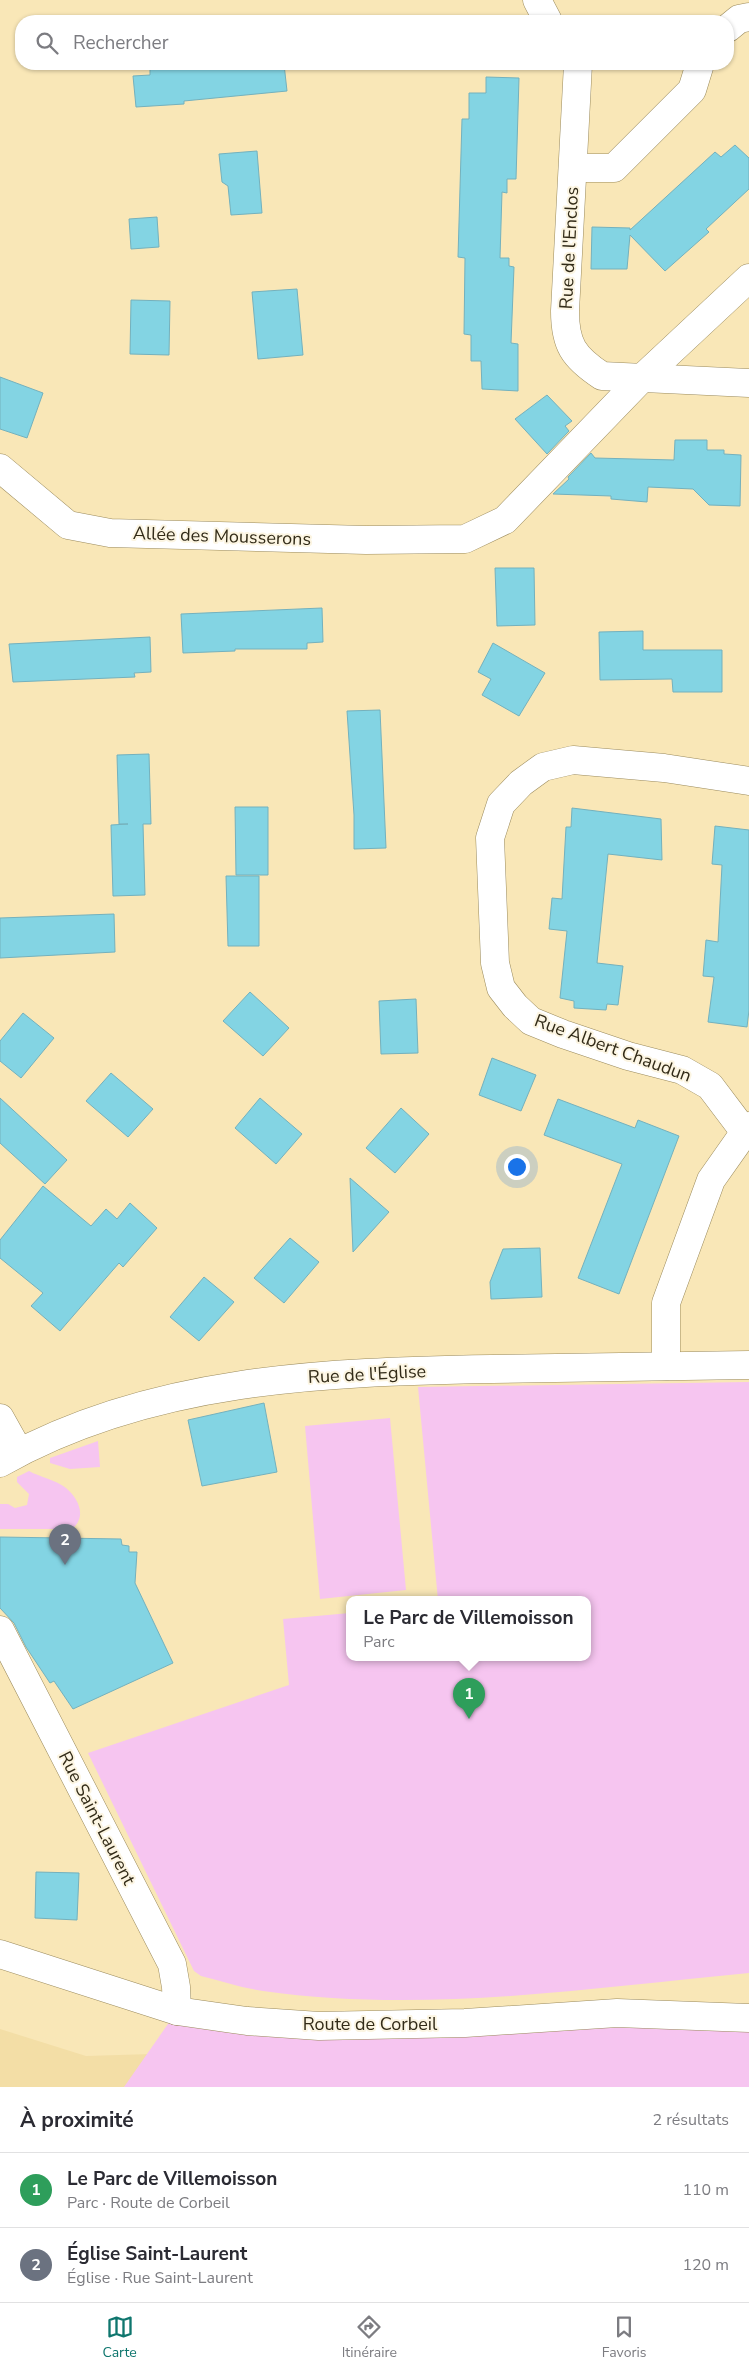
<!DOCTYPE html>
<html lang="fr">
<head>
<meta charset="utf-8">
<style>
  :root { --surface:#fff; --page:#f7f7f7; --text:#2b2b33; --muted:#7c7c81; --line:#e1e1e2; --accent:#0f766e }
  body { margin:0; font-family:"Nunito Sans",sans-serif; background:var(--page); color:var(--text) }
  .you { position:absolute; left:516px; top:1166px; width:18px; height:18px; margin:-12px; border:4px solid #fff; border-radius:50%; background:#1a73e8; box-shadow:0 0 0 8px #1a73e833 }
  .badge { display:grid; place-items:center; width:32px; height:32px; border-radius:50%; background:var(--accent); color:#fff; font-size:16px; font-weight:700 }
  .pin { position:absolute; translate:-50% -41px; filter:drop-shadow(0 1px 2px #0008) }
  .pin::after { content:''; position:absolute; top:26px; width:18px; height:15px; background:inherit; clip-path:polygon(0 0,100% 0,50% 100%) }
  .popup { position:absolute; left:346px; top:1596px; width:245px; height:65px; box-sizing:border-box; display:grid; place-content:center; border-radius:10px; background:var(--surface); filter:drop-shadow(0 1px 4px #0005); font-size:16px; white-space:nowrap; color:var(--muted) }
  .popup b { font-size:19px; color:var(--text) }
  .popup::after { content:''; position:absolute; left:50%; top:100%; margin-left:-10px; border:10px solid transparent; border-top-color:var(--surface) }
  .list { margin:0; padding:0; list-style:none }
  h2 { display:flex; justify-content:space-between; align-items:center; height:65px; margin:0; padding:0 20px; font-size:21px }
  h2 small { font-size:16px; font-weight:400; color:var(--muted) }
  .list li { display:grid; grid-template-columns:32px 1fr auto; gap:15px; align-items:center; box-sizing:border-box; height:75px; padding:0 20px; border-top:1px solid var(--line) }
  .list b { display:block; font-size:19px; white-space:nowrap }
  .list p { margin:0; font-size:16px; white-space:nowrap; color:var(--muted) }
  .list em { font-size:16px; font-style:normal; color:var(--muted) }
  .icon { flex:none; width:28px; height:28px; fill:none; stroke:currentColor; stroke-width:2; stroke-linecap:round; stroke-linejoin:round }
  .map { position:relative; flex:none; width:749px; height:2087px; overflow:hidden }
  .search { position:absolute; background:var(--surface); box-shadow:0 1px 4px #0004; left:15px; right:15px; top:15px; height:55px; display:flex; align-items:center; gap:12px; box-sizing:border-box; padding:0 18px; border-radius:20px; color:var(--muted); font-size:19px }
  .sheet { height:215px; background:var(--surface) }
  nav { display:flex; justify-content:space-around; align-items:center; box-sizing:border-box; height:70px; border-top:1px solid var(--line); background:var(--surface); font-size:14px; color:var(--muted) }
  nav a { display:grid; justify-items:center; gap:2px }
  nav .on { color:var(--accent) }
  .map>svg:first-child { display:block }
</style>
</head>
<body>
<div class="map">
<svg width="749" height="2087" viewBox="0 0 749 2087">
  <rect width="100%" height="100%" fill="#f9e7b7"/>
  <polygon fill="#f3dea6" points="0,2029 86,2056 184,2053 251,2087 0,2087"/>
  <g fill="#f6c5f0">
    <path d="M 749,1382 L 749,1973 C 588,1988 425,2014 263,1991 C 242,1988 221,1981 201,1976 L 194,1971 L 88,1753 L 289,1685 L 283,1619 L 350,1613 L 350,1658 L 588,1658 L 588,1600 L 438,1600 L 418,1387 Z"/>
    <polygon points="390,1418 406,1590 320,1599 305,1426"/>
    <polygon points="98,1441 100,1467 70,1469 50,1463 50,1458"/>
    <path d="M 29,1471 C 40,1477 56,1480 66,1488 C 79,1499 87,1517 72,1529 L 0,1529 L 0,1504 L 8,1504 L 15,1508 L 27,1505 L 29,1494 L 17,1482 L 17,1477 Z"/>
    <polygon points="177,2011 749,2018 749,2087 124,2087"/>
  </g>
  <g fill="#83d4e3" stroke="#74b1bd">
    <polygon points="198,64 284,64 287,91 184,101 184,104 136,107 133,76 150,75 150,67"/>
    <polygon points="486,77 519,78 516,179 507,179 507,193 502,192 500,258 509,258 509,266 514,267 511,343 518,344 518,391 482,389 481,361 471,361 471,335 464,334 465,258 458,257 462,119 469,119 469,93 486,93"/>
    <polygon points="735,145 749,158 749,189 706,229 709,232 665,271 630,235 627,269 591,269 592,227 630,228 630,230 715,152 721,157"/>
    <polygon points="257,151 262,213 231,215 228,186 222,182 219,154"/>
    <polygon points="157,217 159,247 131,249 129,219"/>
    <polygon points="297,289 303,355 258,359 252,292"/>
    <polygon points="131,300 170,301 169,355 130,354"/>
    <polygon points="0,377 43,393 27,438 0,429"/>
    <polygon points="547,395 572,421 565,426 569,431 547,454 515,419"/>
    <polygon points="675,440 707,440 707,450 724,450 724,454 741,455 740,506 709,505 693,489 648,487 647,502 611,499 611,496 553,494 569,479 568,477 591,453 595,458 674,460"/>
    <polygon points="495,568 534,568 535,625 497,626"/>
    <polygon points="322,608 323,642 307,643 307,649 235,649 235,651 183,653 181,614"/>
    <polygon points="643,631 643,650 722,650 722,692 673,692 672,679 600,680 599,632"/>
    <polygon points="150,637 151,672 134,673 135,677 13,682 9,644"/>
    <polygon points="493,643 545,673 519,716 482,695 491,679 478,672"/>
    <polygon points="380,710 386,848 354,849 354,815 347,711"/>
    <polygon points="149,754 151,824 143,824 145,895 113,896 111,825 128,824 119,824 117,755"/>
    <polygon points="235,807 268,807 268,875 236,875"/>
    <polygon points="572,808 661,819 662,860 608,854 597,963 623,966 618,1005 607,1004 606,1010 574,1008 574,1001 560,998 567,931 549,929 552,898 562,899 566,827 571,827"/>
    <polygon points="715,826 749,830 749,1010 747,1027 708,1022 714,977 703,976 706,940 718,942 722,865 712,864"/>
    <polygon points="226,876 259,876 259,946 228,946"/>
    <polygon points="114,914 115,952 0,958 0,918"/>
    <polygon points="250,992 289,1028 263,1056 223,1021"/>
    <polygon points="416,999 418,1053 381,1054 379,1001"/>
    <polygon points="23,1013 54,1038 21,1078 0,1061 0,1041"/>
    <polygon points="492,1058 536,1075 521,1111 479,1095"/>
    <polygon points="111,1073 153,1109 128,1137 86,1101"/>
    <polygon points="0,1098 67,1160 45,1184 0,1143"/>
    <polygon points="260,1098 302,1134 276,1164 235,1128"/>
    <polygon points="558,1099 635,1128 638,1120 679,1136 619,1294 578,1278 622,1164 544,1135"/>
    <polygon points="401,1108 429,1134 395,1173 366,1148"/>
    <polygon points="350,1178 389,1212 353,1252"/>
    <polygon points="43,1186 91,1226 106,1209 117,1219 130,1203 157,1228 123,1267 119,1263 60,1331 31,1306 43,1293 0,1258 0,1240"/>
    <polygon points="290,1238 319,1262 284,1303 254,1278"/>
    <polygon points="540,1248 542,1297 491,1299 490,1282 503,1249"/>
    <polygon points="204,1277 234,1302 199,1341 170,1317"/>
    <polygon points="264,1403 277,1472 202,1486 188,1420"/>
    <polygon points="0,1537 121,1539 122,1545 129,1546 129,1552 137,1552 135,1583 173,1663 73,1709 54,1681 50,1683 26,1647 14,1623 0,1608"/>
    <polygon points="36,1872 79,1873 77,1920 35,1918"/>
  </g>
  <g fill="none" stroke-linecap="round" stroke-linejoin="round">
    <g stroke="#9b8b5d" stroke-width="29">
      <g id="street">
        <polyline points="537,0 548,21"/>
        <polyline points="728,28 739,19 749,17"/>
        <path d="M 578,64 L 565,311 C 565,344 573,357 602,376 L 749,383"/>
        <polyline points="573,168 614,168 692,90 700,64"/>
        <polyline points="0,468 68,525 110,533 366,540 465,539 505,520 642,378 749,278"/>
        <polyline points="744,1131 710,1086 682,1070 628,1056 563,1034 531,1021 515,1006 501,988 495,963 490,838 501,804 521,783 543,767 573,760 664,768 749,781"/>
        <polyline points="666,1366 666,1303 711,1180 749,1126"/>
        <polyline points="0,1418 19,1452"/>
      </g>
    </g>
    <g stroke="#9b8b5d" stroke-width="29">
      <g id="secondary">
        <path d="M 0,1463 C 150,1378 325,1372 492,1369 C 578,1368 663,1366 749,1365"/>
        <polyline points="0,1630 172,1964 176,1987 177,2011"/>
        <polyline points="0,1954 177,2011 247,2021 319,2026 465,2023 617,2013 749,2018"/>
      </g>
    </g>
    <use href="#street" stroke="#fff" stroke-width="28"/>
    <use href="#secondary" stroke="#fff" stroke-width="28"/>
  </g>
  <g text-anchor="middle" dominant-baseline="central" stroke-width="4" stroke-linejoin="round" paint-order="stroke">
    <g font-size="18" fill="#322b18" stroke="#fcf5e2">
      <text transform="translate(569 248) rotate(-87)">Rue de l'Enclos</text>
      <text transform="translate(222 536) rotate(2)">Allée des Mousserons</text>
      <text transform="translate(613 1048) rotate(20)">Rue Albert Chaudun</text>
      <text transform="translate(367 1374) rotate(-3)">Rue de l'Église</text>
      <text transform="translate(97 1818) rotate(63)">Rue Saint-Laurent</text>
      <text x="370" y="2024">Route de Corbeil</text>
    </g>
  </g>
</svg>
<div class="you"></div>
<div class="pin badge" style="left:469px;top:1719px;background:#2e9e5b">1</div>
<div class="popup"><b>Le Parc de Villemoisson</b>Parc</div>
<div class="pin badge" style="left:65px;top:1565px;background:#6b7280">2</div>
<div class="search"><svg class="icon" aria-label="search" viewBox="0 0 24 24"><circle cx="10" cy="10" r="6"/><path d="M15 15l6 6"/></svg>Rechercher</div>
</div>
<section class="sheet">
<h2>À proximité<small>2 résultats</small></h2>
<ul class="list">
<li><span class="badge" style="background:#2e9e5b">1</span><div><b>Le Parc de Villemoisson</b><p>Parc · Route de Corbeil</p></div><em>110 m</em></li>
<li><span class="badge" style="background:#6b7280">2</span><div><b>Église Saint-Laurent</b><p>Église · Rue Saint-Laurent</p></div><em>120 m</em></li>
</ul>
</section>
<nav>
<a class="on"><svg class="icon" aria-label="map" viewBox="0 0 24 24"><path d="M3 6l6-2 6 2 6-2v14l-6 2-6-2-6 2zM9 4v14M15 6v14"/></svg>Carte</a>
<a><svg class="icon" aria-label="directions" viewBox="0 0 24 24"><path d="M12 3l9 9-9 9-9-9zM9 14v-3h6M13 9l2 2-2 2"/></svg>Itinéraire</a>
<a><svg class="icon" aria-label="saved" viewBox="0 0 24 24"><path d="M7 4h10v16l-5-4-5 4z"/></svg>Favoris</a>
</nav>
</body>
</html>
